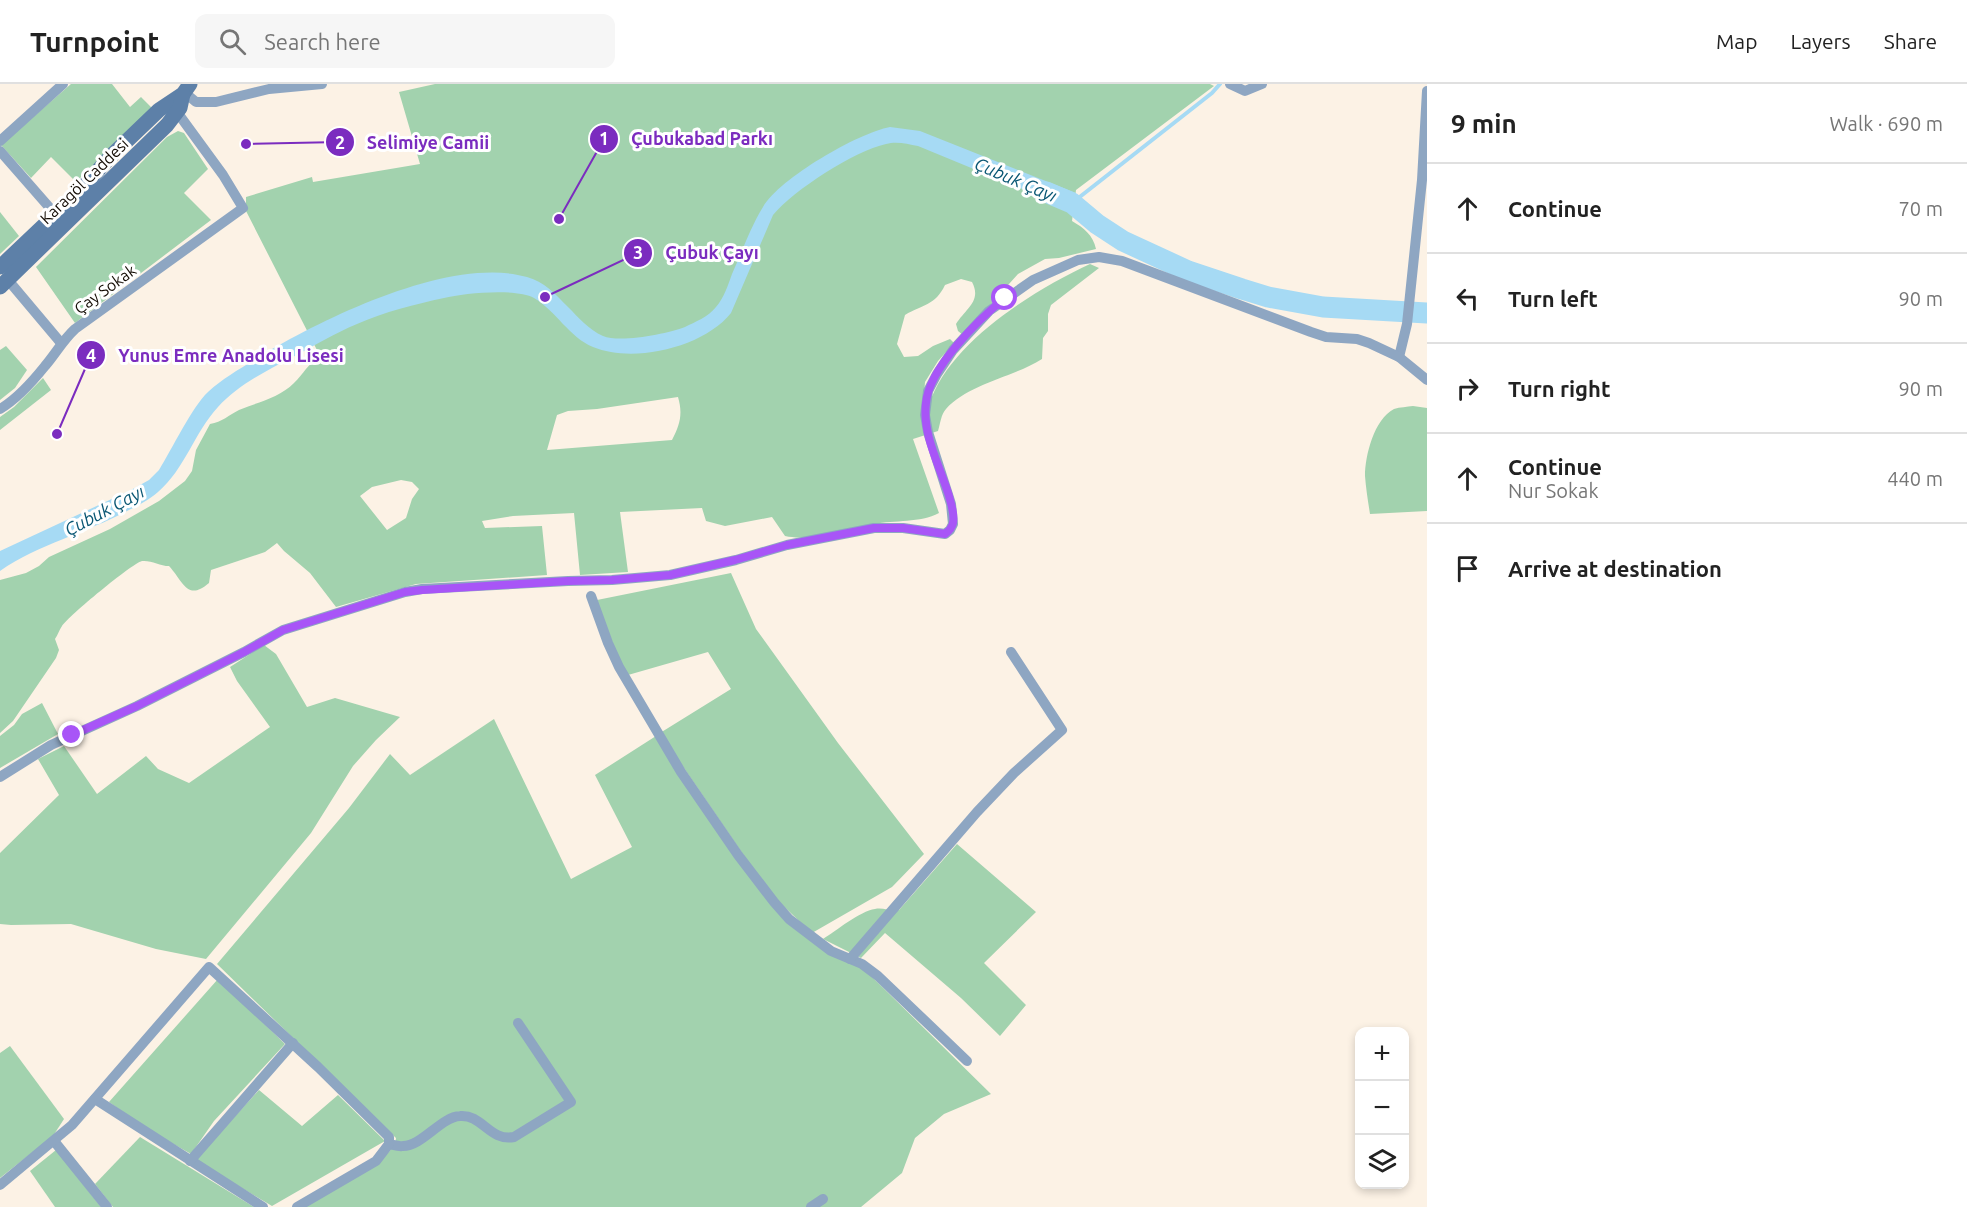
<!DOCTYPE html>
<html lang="en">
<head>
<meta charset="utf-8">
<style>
  :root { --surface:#fff; --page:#f6f6f6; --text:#222; --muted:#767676; --line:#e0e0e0 }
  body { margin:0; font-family:Ubuntu,sans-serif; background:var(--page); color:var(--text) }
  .controls { position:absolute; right:18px; bottom:18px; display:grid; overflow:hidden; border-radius:12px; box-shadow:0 3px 9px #0003 }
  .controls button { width:54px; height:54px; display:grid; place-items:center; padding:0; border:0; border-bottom:2px solid var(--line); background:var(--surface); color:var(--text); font:30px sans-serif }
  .stop { position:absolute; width:18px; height:18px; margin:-14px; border:4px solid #a855f7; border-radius:50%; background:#fff }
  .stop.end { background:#a855f7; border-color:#fff; box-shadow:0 2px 6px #0008 }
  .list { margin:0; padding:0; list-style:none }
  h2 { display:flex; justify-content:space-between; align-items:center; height:78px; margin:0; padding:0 24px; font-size:26px }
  h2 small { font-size:20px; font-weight:400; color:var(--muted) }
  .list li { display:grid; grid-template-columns:39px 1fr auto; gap:18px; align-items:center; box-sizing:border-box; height:90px; padding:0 24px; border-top:2px solid var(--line) }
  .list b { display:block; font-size:22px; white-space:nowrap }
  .list p { margin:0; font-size:20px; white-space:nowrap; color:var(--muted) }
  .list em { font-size:20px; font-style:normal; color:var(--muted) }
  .icon { flex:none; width:33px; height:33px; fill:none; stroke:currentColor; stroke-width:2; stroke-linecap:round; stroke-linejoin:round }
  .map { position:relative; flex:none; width:1427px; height:1123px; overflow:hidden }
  header { display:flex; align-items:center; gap:36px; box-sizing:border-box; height:84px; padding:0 30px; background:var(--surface); border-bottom:2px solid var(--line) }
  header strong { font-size:28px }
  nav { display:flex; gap:33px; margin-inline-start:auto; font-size:21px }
  .search { width:420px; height:54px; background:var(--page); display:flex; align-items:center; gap:15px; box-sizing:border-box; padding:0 21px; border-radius:12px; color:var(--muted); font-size:22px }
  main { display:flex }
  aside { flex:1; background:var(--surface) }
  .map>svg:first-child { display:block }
</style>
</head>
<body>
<header>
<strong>Turnpoint</strong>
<div class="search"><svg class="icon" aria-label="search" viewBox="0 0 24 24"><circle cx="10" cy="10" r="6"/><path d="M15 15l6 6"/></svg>Search here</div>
<nav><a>Map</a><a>Layers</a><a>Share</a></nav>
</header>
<main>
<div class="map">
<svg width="1427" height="1123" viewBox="0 0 1427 1123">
  <rect width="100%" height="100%" fill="#fcf2e5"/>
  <g fill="#a2d2ae" fill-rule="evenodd">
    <polygon points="71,0 112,0 130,23 141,13 152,24 76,98 51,73 31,94 1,61"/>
    <path d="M 435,0 L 1210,0 L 1214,2 L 1076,106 L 1072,137 C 1084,144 1093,151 1096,165 L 1059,174 L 1045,175 L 1018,190 L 963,251 L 958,247 L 956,240 C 966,224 982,217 972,198 L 961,195 L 945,201 C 935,222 923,220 905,231 L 897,260 L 904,273 L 918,272 L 933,262 L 950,255 L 954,259 L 938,277 L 925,298 L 923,324 L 929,321 C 948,259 1034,206 1090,180 L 1099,184 L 1051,221 L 1048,230 L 1048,247 L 1043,254 L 1042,275 C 1014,293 968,300 946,325 C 941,330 940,341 938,347 L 913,355 L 939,429 C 920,439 895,436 874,440 C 848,444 812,458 785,452 L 772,433 L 725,442 L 706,437 L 702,424 L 620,428 L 628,488 L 580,491 L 574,429 L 513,432 L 482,437 L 485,444 L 542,442 L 547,491 L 416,500 L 336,523 L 310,489 L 284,467 L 277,459 L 265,468 L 211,486 L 209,499 C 187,518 183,497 169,482 C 160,482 151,476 142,477 C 131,480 69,532 62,542 C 59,546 58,551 55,555 L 59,566 L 56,574 L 13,637 L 0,649 L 0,496 L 26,489 L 39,482 L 49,473 L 110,445 L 159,417 L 185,397 L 192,387 L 196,366 L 210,340 C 222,338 229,331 239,326 C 258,318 279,314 294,299 C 303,291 308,278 321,274 L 246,127 L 246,113 L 312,93 L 313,98 L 420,80 L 399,8 ZM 678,313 C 683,330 680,341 672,356 L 547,366 L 557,331 L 568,327 L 597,325 ZM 401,396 L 412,398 L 419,405 L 412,415 L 406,434 L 387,446 L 360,412 L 372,403 Z"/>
    <polygon points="178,47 184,49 208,85 184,109 211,136 75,239 36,183 167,53"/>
    <polygon points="0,128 19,152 0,170"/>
    <polygon points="6,262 27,286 15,304 0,316 0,266"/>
    <polygon points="43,294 51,306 0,346 0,333 14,323"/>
    <path d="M 1413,322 L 1427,324 L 1427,427 L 1370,430 C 1368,417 1366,405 1365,392 C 1365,372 1374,335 1394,325 C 1400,323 1407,323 1413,322 Z"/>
    <polygon points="731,489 756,545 838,659 924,770 892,803 812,849 778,817 751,782 660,649 731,605 708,568 628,591 611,562 597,516"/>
    <polygon points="264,561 276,570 307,623 335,614 400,633 376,656 353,682 311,749 206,875 156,865 71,840 11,841 0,840 0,769 59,711 38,675 64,662 97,710 146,672 158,685 189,699 270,643 237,597 230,583"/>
    <polygon points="42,619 58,650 0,684 0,652 14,641 22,630"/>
    <path d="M 494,635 L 571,795 L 632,763 L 595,691 L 656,652 L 790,841 L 865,886 L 991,1010 L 944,1030 L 915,1054 L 902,1089 L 861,1123 L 303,1123 C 324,1111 395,1077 396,1054 L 217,880 L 349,724 L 390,670 L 410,691 Z"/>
    <path d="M 957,760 L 1036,828 L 984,879 L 1026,921 L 1000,952 L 961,914 L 885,849 L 861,874 L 823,855 C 836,847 860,827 875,825 C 883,823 891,828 899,826 Z"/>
    <polygon points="218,895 285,960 214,1037 191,1070 147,1045 109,1018"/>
    <polygon points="10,962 64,1035 53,1052 0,1094 0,969"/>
    <polygon points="259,1006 302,1042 338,1011 385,1057 272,1122 195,1076"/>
    <polygon points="140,1053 254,1123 113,1123 95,1100"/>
    <polygon points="56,1066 101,1123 55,1123 30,1087"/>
  </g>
  <path fill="#a6daf4" d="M 890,43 L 920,47 L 1076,109 L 1071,125 L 918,62 C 907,60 897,57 886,60 C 854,67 794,106 773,131 L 731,229 C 704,263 634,280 593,263 C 569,253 556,227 534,214 C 516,204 464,209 444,214 C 416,220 384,228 357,240 C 335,249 314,262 293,273 C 266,287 238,301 218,323 C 194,349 185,385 158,408 C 149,416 137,422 127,427 C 86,449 39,460 0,487 L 0,467 L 131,406 L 149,396 L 159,386 C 172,365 192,323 208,308 C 222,295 238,286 254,276 C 319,236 450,171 527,193 C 545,198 555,210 568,223 C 578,233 589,246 603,252 C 620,259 667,250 685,243 C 695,238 708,233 716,223 C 724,214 728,201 732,190 C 742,168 750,144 763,123 C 780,94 858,49 890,43 Z"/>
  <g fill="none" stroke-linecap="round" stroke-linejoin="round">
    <polyline stroke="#a6daf4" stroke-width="4" points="1072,119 1212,9 1220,0"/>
    <polyline stroke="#a6daf4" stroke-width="21" points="1046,108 1072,119 1097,140 1123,157 1188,187 1242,205 1268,213 1323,223 1427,229"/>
    <g stroke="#8ea6c2" stroke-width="10">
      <polyline points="1230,0 1245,7 1262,0"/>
      <polyline points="184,8 196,18 216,18 269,5 322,0"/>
      <polyline points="0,57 63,0"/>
      <polyline points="0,67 56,131"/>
      <polyline points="8,196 61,259"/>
      <polyline points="1399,273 1407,240 1422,96 1427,7"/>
      <path d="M 0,325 C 17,315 33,297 45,282 C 56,269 63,256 75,245 L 243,124 L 223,91 L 177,28"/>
      <polyline points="591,512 608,559 619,583 681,688 738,771 774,818 789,835 831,867 862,880 878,892 967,977"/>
      <polyline points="0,693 51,661 137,622 244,568 283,546 405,508 422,505 568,497 612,496 670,491 736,476 787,461 874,444 903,444 945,450 950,446 953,440 951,420 928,348 925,331 928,307 937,290 953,266 989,227 1033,196 1078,176 1099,173 1122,177 1311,248 1326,253 1357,255 1369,259 1399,273 1427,296"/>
      <polyline points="850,875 977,728 1014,689 1062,646 1011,568"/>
      <polyline points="95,1015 263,1123"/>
      <polyline points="54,1057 107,1123"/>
      <path d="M 389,1060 C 394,1061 399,1063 403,1062 C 422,1062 441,1033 460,1032 C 482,1030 490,1058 514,1053 L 571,1018 L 518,939"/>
      <polyline points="190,1077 293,959"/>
      <polyline points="0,1101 72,1041 209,883 318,983 389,1053 389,1060"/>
      <polyline points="297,1123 376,1077 389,1060"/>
      <polyline points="811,1123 823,1115"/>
    </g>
    <g stroke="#5d80a8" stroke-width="15">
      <polyline points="0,183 76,111 111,72 159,26 183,10 190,0"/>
      <polyline points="0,203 167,41 180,24 183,10"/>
    </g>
  </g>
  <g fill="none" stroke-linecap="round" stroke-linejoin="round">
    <path stroke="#a855f7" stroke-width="8" d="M 72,651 L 137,622 L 244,568 L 283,546 L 405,508 L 422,506 L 568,497 L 612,496 L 670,491 L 735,476 L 787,461 L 874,444 L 903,444 L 945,450 C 949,447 952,444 953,439 C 955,430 951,420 949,412 C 940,382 922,351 926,319 C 929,284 979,235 1005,214"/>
  </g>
  <g text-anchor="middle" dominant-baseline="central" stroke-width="6" stroke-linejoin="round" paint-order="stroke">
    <g font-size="16" fill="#130b03" stroke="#fff">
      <text transform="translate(84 97) rotate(-44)">Karagöl Caddesi</text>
      <text transform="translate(105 205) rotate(-36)">Çay Sokak</text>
    </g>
    <g font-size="18" font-style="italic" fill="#0a5774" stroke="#fff">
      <text transform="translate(1016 95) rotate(23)">Çubuk Çayı</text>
      <text transform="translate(104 426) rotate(-28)">Çubuk Çayı</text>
    </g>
  </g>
  <path fill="none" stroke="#7b2cbf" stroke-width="2" d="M559 135L604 55M246 60L340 58M545 213L638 169M57 350L91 271"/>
  <g fill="#7b2cbf" stroke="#fff" stroke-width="2">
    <circle cx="559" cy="135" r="6"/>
    <circle cx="246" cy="60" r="6"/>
    <circle cx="545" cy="213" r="6"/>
    <circle cx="57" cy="350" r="6"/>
    <circle cx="604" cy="55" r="15"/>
    <circle cx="340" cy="58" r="15"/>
    <circle cx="638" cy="169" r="15"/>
    <circle cx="91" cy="271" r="15"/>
  </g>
  <g font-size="18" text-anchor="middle" font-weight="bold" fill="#fff">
    <text x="604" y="61">1</text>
    <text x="340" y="65">2</text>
    <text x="638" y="175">3</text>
    <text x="91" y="278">4</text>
  </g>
  <g font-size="18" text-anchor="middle" font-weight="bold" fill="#7b2cbf" stroke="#fff" stroke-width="6" stroke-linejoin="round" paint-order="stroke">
    <text x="702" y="61">Çubukabad Parkı</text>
    <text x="428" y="65">Selimiye Camii</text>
    <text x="712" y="175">Çubuk Çayı</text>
    <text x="231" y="278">Yunus Emre Anadolu Lisesi</text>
  </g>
</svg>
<div class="controls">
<button>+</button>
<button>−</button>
<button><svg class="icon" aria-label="layers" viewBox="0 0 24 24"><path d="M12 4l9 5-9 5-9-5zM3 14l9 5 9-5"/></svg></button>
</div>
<div class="stop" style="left:1005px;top:214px"></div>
<div class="stop end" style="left:72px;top:651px"></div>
</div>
<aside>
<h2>9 min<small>Walk · 690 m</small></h2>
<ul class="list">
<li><svg class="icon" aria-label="ahead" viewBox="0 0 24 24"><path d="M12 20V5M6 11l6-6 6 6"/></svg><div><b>Continue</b></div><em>70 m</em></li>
<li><svg class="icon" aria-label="left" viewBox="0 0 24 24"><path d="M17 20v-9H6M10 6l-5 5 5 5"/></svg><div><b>Turn left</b></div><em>90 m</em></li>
<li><svg class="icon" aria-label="right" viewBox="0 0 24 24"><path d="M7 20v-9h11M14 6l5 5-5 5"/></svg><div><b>Turn right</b></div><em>90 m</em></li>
<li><svg class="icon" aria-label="ahead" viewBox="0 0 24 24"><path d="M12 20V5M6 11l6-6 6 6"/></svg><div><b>Continue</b><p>Nur Sokak</p></div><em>440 m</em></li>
<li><svg class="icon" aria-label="arrive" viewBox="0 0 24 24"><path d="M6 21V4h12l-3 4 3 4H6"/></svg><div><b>Arrive at destination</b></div></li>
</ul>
</aside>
</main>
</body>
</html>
